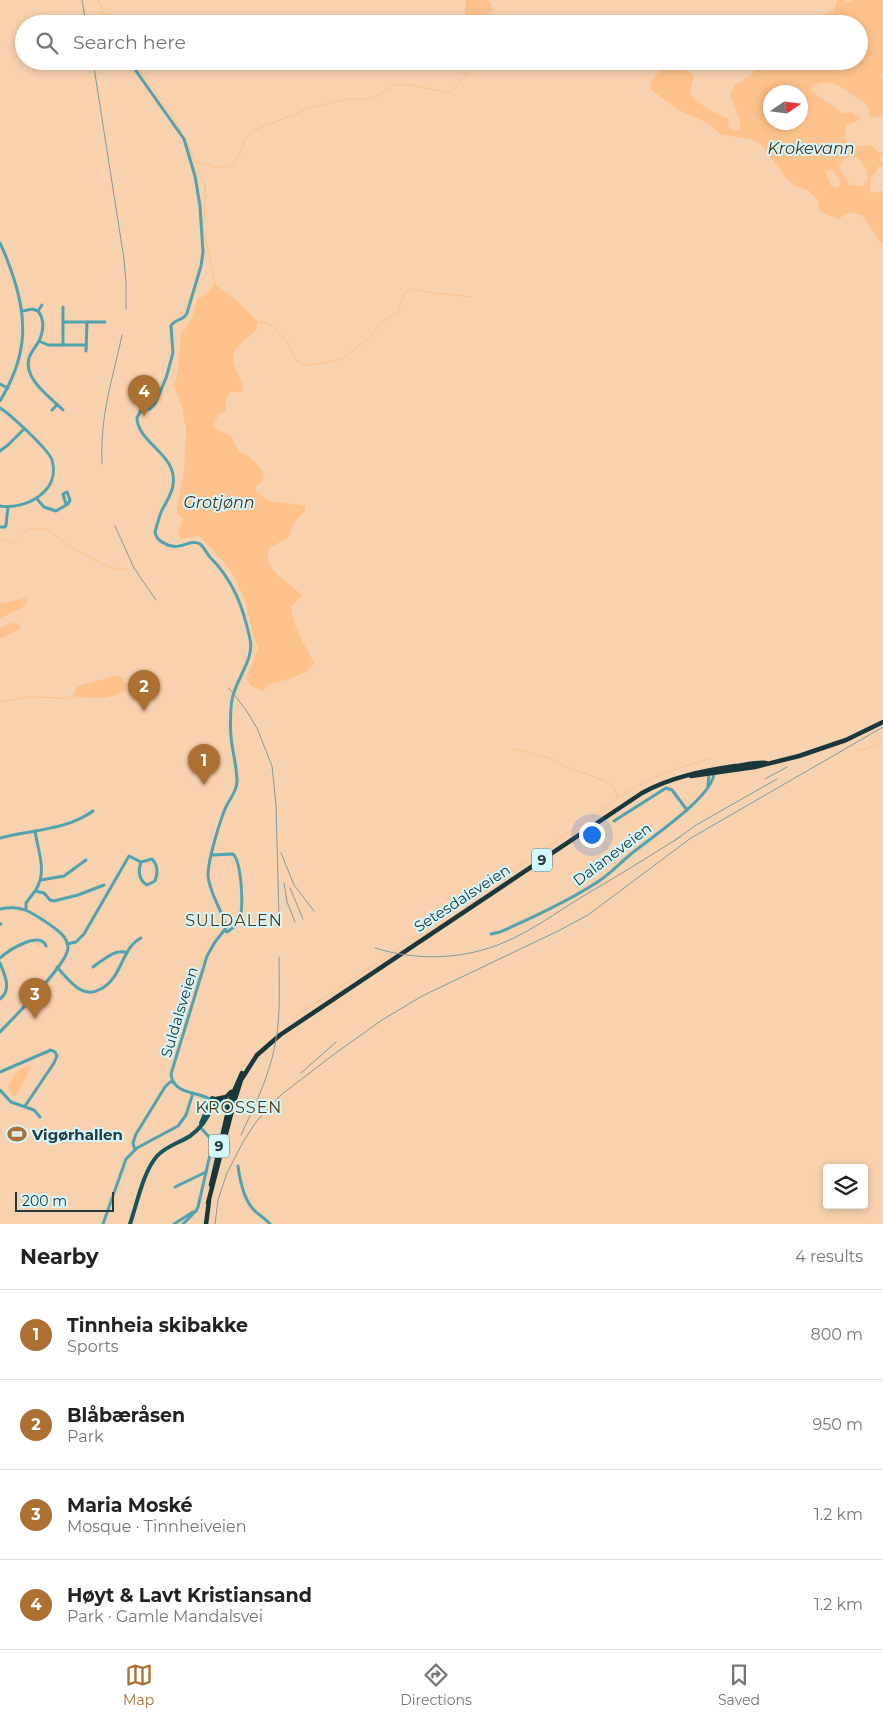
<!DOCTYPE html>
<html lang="en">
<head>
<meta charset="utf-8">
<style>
  :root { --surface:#fff; --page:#f6f6f6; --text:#222; --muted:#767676; --line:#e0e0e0; --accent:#ac7032 }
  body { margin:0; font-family:Montserrat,sans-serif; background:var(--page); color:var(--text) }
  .controls { position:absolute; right:15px; bottom:15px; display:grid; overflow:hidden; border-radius:5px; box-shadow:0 2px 8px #0003 }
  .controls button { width:45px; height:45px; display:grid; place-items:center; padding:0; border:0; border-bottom:1px solid var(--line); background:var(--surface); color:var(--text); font:25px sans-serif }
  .compass { position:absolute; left:763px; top:85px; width:45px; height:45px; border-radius:50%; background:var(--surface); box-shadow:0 2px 8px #0003; rotate:77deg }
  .scale { position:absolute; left:15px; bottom:12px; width:99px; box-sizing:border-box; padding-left:5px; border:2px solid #26393c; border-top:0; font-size:14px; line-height:18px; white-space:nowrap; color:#26393c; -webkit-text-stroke:4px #d3f8fd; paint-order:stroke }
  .you { position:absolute; left:591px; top:834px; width:18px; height:18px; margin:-12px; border:4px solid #fff; border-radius:50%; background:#1a73e8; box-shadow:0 0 0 8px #1a73e833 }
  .badge { display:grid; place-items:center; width:32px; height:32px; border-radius:50%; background:var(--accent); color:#fff; font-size:16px; font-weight:700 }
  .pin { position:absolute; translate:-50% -41px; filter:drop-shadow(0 1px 2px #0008) }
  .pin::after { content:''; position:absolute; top:26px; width:18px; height:15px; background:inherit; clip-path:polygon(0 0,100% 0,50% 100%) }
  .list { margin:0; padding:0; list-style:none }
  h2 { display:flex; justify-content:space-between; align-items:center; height:65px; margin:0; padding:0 20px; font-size:21px }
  h2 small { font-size:16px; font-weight:400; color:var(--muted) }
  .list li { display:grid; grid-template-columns:32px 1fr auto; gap:15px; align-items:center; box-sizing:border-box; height:90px; padding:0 20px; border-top:1px solid var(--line) }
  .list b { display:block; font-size:19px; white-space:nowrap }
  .list p { margin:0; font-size:16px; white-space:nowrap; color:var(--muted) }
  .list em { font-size:16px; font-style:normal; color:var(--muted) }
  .icon { flex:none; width:28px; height:28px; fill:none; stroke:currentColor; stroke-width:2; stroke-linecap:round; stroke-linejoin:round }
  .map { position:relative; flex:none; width:883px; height:1224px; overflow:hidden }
  .search { position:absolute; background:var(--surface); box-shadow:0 2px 8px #0003; left:15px; right:15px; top:15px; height:55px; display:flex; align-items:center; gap:12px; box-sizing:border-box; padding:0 18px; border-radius:28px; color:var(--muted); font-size:19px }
  .sheet { height:425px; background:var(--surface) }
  nav { display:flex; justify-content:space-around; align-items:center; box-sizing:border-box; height:70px; border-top:1px solid var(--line); background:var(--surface); font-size:14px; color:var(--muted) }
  nav a { display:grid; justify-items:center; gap:2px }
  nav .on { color:var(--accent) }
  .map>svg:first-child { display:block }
</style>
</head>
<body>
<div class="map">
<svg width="883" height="1224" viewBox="0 0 883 1224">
  <rect width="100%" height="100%" fill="#d3f8fd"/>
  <path fill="#f8d1ae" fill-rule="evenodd" d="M 0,0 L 854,0 L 883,38 L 883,1224 L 0,1224 ZM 24,24 L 859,24 L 859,61 L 24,61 ZM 770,92 L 800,92 L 800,122 L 770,122 ZM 827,1168 L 864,1168 L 864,1205 L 827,1205 Z"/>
  <g fill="#fdc28b" fill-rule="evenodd">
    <polygon points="466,0 486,0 491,3 493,10 476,21 475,24 466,24 465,7"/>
    <path d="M 837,0 L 844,0 L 847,3 L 854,0 L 883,0 L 883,74 L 881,78 L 883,81 L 883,116 L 870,118 L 868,106 L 838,85 L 825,82 L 813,85 L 810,90 L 830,104 L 843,114 L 852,112 L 861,119 L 846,126 L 845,137 L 849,147 L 871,145 L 878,152 L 883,152 L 883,156 L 880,157 L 881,160 L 883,161 L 883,167 L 879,166 L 875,173 L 871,177 L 870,192 L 872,193 L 883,191 L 883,244 L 880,242 L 862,215 L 850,212 L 838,219 L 820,212 L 817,200 L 809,191 L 794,185 L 785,177 L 762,145 L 753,140 L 720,134 L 708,123 L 680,111 L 650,89 L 649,83 C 664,66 675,59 694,76 L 690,93 C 701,106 713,113 729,119 L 728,126 L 737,131 L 740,130 L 740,122 L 730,94 L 735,85 L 751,75 L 763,61 L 859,61 L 859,24 L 819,24 L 824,15 L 834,10 ZM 770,92 L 800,92 L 800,122 L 770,122 ZM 851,156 L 858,158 L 866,168 L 868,177 L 863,186 L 850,185 L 839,168 L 843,160 ZM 831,169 L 839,178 L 840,185 L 837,188 L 831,186 L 826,172 Z"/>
    <path d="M 215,284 L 244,307 L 257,321 L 257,329 C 232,352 225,352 244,385 L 242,392 L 231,392 L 226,398 L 226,410 L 218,416 L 214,424 L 216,429 L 231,436 L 239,452 L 249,456 L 261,469 L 265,478 L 256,487 L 256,491 C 271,507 287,501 305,506 L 305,511 L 292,525 L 291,533 L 286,539 L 269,548 C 261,570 289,582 302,595 L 291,607 C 293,618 296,629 301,639 C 306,650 310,650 314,664 L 308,671 L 290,679 L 272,683 L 263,691 L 250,685 L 247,678 L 258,648 C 251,632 250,615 244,599 C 236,573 218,554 199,536 L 181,539 L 178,534 L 183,518 L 177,514 L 177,507 L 184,470 L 186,431 L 182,406 L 174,386 L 178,370 L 181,333 L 192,318 L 197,299 L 206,295 Z"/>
    <polygon points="26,598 27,603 22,608 0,618 0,604"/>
    <polygon points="12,623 19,624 21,628 0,639 0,627"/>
    <path d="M 115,676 L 122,677 L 127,685 L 126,690 C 110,700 92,699 74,696 L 73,693 L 78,686 Z"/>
    <path d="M 29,1065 L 31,1067 L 16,1095 L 12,1096 L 8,1089 C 11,1076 16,1070 29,1065 Z"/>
  </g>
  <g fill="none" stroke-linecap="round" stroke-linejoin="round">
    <g stroke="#fdc28b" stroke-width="1">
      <polyline points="98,0 110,24"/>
      <polyline points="139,61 140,71 174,118 184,137"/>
      <polyline points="187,143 206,188 203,226 215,284"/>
      <path d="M 195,161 L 215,167 L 230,167 L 239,156 L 245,139 L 255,130 L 310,108 L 347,99 L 366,99 L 377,96 L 393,85 L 412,85 L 450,93 C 458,85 470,73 470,61"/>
      <polyline points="257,323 264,322 275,328 288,343 296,360 304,365 324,363 342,359 370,337 382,322 398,311 404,293 413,289 432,293 472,297"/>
      <polyline points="0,539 13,543 27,529 46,529 74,549 104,565 118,569 127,569"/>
      <polyline points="0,702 28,697 66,698 74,696"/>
      <polyline points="514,749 550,758 567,767 603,780 614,787 618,798"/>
      <polyline points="856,751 868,748 883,741"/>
      <polyline points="294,1017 394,952 440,918 473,898 627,792 661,774 711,758"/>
    </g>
    <g stroke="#51a3af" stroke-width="3">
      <path d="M 129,61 L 184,139 L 195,176 L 200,206 L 203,252 L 201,266 L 187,313 C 184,321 175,318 171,326 L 173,353 L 166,378 L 155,404 L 150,409 L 141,410 L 137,418 C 138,444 178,454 173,485 C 172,494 166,502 162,510 C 159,517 157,525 155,532 C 156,538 159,541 164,543 C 179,553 189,538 200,544 C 204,547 206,552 209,556 C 233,580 243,606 250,639 C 255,659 235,680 232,700 C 230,711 230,733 232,745 C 234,758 237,769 237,782 C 236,794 229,799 225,809 C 219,824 208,860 208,875 C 209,894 223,910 226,928 L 215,942 L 207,956 L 171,1074 C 173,1097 203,1090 215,1103"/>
      <path d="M 0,243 C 6,255 10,267 14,279 C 29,325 25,360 0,401"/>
      <polyline points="23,311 32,309 38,311 42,305"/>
      <path d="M 38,311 C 45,320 44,330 39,341 L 48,345 L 86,345"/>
      <polyline points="63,322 105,322"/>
      <path d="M 39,341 C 36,346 31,352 29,358 C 23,379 50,397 63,410"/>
      <polyline points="63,345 63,307"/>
      <polyline points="86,351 87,322"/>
      <polyline points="0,384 8,388"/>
      <path d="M 0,408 C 10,414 49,450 52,460 C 61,491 26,510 0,506"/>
      <polyline points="52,410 57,405"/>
      <polyline points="0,451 8,445 24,429"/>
      <polyline points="37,499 44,507 56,511 68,504 70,500 67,492 63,494 66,504"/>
      <polyline points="0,527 5,527 6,525 8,507"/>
      <polyline points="708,786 709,773"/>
      <polyline points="614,821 666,788 672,790 687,810"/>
      <path d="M 35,831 C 38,852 48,872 35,891 L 44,893 L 50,900 L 54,901 L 78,895 L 104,885"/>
      <path d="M 0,838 C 31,830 67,830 93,811"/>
      <path d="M 212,855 L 233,854 C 242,863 244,910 239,921 C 237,926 231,929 227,932 L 225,931"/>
      <path d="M 152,859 C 158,865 158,873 155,881 L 147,885 C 139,880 138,871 141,862 Z"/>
      <polyline points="41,880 64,876 86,860"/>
      <polyline points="26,908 26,903 35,891"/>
      <path d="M 0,909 C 22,905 29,911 46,922 C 55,928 68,936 68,948 C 68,964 13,1018 0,1032"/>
      <polyline points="0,924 1,924"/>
      <path d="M 491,934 L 500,932 C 534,917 569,901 599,881 C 611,873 620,863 631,854 C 650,838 713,797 714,773"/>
      <polyline points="67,944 76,942 84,934 129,856 141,862"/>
      <path d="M 0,958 C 9,950 40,930 46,946"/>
      <path d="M 0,963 C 5,975 12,990 0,999"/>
      <path d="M 57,967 C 69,980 82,1000 101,989 C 123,977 121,948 141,938"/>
      <path d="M 93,967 C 103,960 116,948 127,953"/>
      <polyline points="0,1072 51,1050 55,1052 57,1056 54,1063 25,1106"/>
      <polyline points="0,1090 11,1102 34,1110 40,1117"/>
      <polyline points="135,1150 133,1143 136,1134 165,1087 170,1082 172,1082"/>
      <path d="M 238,1166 C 240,1181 244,1201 255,1211 C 260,1216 266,1219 270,1224"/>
      <polyline points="175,1187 206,1172"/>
      <polyline points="103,1224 126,1159 137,1148 178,1126 186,1115 193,1093"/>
      <polyline points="174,1224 193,1212"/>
      <polyline points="183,1224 196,1211 198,1207 212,1146 210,1138 200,1127"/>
    </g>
    <g stroke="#17555d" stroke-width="4">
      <polyline points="201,1123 212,1098 231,1105"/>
      <path d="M 130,1224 C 137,1204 143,1172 157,1156 C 166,1146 179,1143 190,1136 C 204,1126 207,1117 215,1103 L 227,1107 L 231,1106"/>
    </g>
    <g stroke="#1a383c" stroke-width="4.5">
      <polyline points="691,776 755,767 799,756 846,740 883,722"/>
      <polyline points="216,1099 226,1097 231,1092"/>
      <polyline points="211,1185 231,1098 242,1073"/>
      <path d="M 208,1203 L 235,1099 L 241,1080 L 257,1055 L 280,1035 L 642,793 C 671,777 702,771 735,766 C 745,765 756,762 766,763"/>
      <polyline points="206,1224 209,1201"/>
    </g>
    <g stroke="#7f9b9f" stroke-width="1">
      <polyline points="82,0 86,24"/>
      <polyline points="93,61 124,259 126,283 126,309"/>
      <path d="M 102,464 C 100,414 112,382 122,335"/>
      <polyline points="115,526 134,568 156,600"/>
      <polyline points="229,688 246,710 257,728 272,766 276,805 279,918"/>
      <polyline points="765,779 787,767"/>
      <polyline points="674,841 696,825 777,779"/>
      <polyline points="281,853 294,885 314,911"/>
      <polyline points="284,883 287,902 295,922"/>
      <polyline points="290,888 303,919"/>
      <path d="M 375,948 C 417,961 464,960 505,942 C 531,931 556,913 580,898 C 614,878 647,858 680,837"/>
      <polyline points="301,1073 336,1042"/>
      <path d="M 241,1135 C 255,1105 269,1077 275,1045 C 281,1016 279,986 279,957"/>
      <polyline points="215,1224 218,1200 227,1173 243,1142 256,1122 282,1094 337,1052 382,1020 422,996 558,931 588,915 691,838 883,727"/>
    </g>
  </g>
  <defs>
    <g id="stadium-bare" transform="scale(1.5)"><path d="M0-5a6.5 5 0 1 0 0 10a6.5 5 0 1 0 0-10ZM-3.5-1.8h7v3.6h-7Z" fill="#ac7032" stroke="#d3f8fd" stroke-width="2.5" paint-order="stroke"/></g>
  </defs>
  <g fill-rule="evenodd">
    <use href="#stadium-bare" x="17" y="1134"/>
  </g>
  <g text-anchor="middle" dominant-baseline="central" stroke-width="4" stroke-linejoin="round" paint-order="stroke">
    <g fill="#d3f8fd" stroke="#5a7276" stroke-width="1">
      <rect x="532" y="848.5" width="20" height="23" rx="4"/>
      <rect x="209" y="1134.5" width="20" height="23" rx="4"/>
    </g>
    <g font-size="14" font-weight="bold" fill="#26393c">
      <text x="542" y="860">9</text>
      <text x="219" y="1146">9</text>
    </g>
    <g font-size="15" fill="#26393c" stroke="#d3f8fd">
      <text transform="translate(612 854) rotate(-37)">Dalaneveien</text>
      <text transform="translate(462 898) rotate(-33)">Setesdalsveien</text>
      <text transform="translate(179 1012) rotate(-73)">Suldalsveien</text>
    </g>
    <g font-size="15" font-weight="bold" fill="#26393c" stroke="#d3f8fd" text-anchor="start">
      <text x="32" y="1134">Vigørhallen</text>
    </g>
    <g font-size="16" font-style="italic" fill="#4b2e10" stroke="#d3f8fd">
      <text x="811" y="148">Krokevann</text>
      <text x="219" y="502">Grotjønn</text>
    </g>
    <g font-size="16" letter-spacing="1" fill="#5c3504" stroke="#d3f8fd">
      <text x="234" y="920">SULDALEN</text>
      <text x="239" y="1107">KROSSEN</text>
    </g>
  </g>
</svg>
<div class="controls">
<button><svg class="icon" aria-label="layers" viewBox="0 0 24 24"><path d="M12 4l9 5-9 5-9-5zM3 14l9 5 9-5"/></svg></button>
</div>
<svg class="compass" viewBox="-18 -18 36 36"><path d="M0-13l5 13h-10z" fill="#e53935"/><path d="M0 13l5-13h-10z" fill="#767676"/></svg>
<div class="scale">200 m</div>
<div class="you"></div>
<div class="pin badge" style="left:204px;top:785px">1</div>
<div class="pin badge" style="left:144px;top:711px">2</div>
<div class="pin badge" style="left:35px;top:1019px">3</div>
<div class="pin badge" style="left:144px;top:416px">4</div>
<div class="search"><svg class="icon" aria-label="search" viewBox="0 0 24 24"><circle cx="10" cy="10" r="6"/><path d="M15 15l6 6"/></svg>Search here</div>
</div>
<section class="sheet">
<h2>Nearby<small>4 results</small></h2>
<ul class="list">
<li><span class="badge">1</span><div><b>Tinnheia skibakke</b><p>Sports</p></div><em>800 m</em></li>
<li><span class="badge">2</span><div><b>Blåbæråsen</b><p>Park</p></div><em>950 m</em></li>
<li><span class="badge">3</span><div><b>Maria Moské</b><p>Mosque · Tinnheiveien</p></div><em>1.2 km</em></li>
<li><span class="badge">4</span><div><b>Høyt &amp; Lavt Kristiansand</b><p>Park · Gamle Mandalsvei</p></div><em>1.2 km</em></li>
</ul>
</section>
<nav>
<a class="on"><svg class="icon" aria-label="map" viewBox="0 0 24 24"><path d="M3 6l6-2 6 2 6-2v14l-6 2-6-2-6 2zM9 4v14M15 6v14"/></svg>Map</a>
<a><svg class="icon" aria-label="directions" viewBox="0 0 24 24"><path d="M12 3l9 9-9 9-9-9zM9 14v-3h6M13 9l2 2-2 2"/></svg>Directions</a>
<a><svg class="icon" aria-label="saved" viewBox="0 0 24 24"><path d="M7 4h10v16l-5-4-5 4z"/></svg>Saved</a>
</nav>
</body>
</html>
